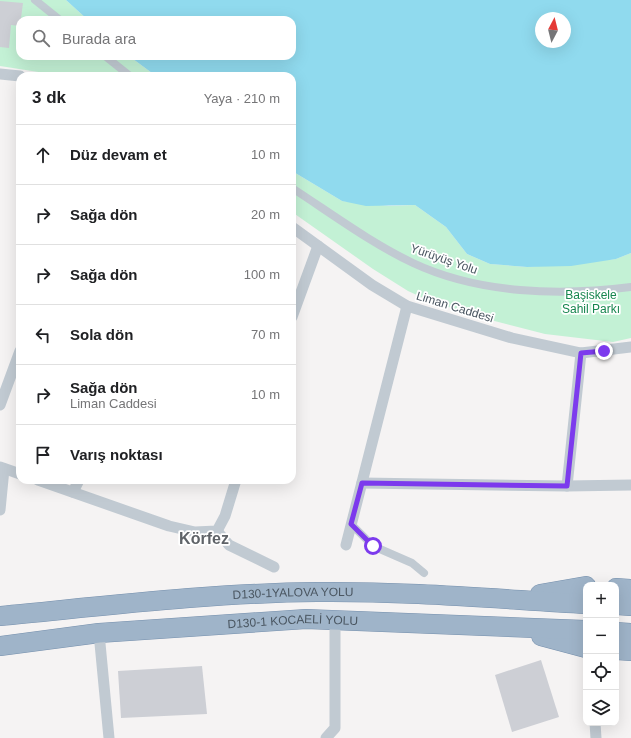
<!DOCTYPE html>
<html lang="tr">
<head>
<meta charset="utf-8">
<style>
  :root { --surface:#fff; --page:#f2f2f2; --text:#202124; --muted:#757577; --line:#e0e0e0 }
  body { margin:0; font-family:Arial,sans-serif; background:var(--page); color:var(--text) }
  .controls { position:absolute; right:12px; bottom:12px; display:grid; overflow:hidden; border-radius:8px; box-shadow:0 4px 16px #0002 }
  .controls button { width:36px; height:36px; display:grid; place-items:center; padding:0; border:0; border-bottom:1px solid var(--line); background:var(--surface); color:var(--text); font:20px sans-serif }
  .compass { position:absolute; left:535px; top:12px; width:36px; height:36px; border-radius:50%; background:var(--surface); box-shadow:0 4px 16px #0002; rotate:7deg }
  .stop { position:absolute; width:12px; height:12px; margin:-9px; border:3px solid #7c3aed; border-radius:50%; background:#fff }
  .stop.end { background:#7c3aed; border-color:#fff; box-shadow:0 1px 4px #0008 }
  .list { margin:0; padding:0; list-style:none }
  h2 { display:flex; justify-content:space-between; align-items:center; height:52px; margin:0; padding:0 16px; font-size:17px }
  h2 small { font-size:13px; font-weight:400; color:var(--muted) }
  .list li { display:grid; grid-template-columns:26px 1fr auto; gap:12px; align-items:center; box-sizing:border-box; height:60px; padding:0 16px; border-top:1px solid var(--line) }
  .list b { display:block; font-size:15px; white-space:nowrap }
  .list p { margin:0; font-size:13px; white-space:nowrap; color:var(--muted) }
  .list em { font-size:13px; font-style:normal; color:var(--muted) }
  .icon { flex:none; width:22px; height:22px; fill:none; stroke:currentColor; stroke-width:2; stroke-linecap:round; stroke-linejoin:round }
  .map { position:relative; flex:none; width:631px; height:738px; overflow:hidden }
  .search { position:absolute; background:var(--surface); box-shadow:0 4px 16px #0002; left:16px; top:16px; width:280px; height:44px; display:flex; align-items:center; gap:10px; box-sizing:border-box; padding:0 14px; border-radius:12px; color:var(--muted); font-size:15px }
  .panel { position:absolute; background:var(--surface); box-shadow:0 4px 16px #0002; left:16px; top:72px; width:280px; height:412px; border-radius:12px }
  .map>svg:first-child { display:block }
</style>
</head>
<body>
<div class="map">
<svg width="631" height="738" viewBox="0 0 631 738">
  <rect width="100%" height="100%" fill="#f5f3f3"/>
  <g fill="#c3f1d5">
    <polygon points="0,0 66,0 88,20 20,20 20,56 129,56 156,76 64,76 0,66"/>
    <polygon points="292,171 342,201 389,206 415,205 446,227 467,254 490,264 527,267 616,259 631,253 631,338 613,342 545,334 479,317 430,301 408,291 373,269 292,212"/>
  </g>
  <path fill="#90daee" fill-rule="evenodd" d="M 66,0 L 631,0 L 631,253 L 616,259 L 571,266 L 527,267 L 490,264 L 467,254 L 446,227 L 415,205 L 366,206 L 342,201 L 292,171 L 292,76 L 156,76 L 129,56 L 292,56 L 292,20 L 88,20 ZM 541,18 L 565,18 L 565,42 L 541,42 Z"/>
  <g fill="#cdcfd5">
    <polygon points="0,1 23,3 20,26 11,25 9,48 0,47"/>
    <polygon points="541,660 559,717 512,732 495,675"/>
    <polygon points="202,666 207,714 121,718 118,671"/>
  </g>
  <g fill="none" stroke-linecap="round" stroke-linejoin="round">
    <g stroke="#7690ad" stroke-width="20">
      <g id="trunk">
        <polyline points="616,588 631,589"/>
        <polyline points="540,594 586,586"/>
        <polyline points="616,605 631,606"/>
        <path id="s1" d="M 0,616 C 105,606 211,593 317,592 C 406,591 497,599 586,604"/>
        <polyline points="616,632 631,633"/>
        <polyline points="541,636 586,648"/>
        <path id="s2" d="M 0,646 L 99,633 L 306,619 L 586,630"/>
        <polyline points="616,650 631,651"/>
      </g>
    </g>
    <g stroke="#c1cad2" stroke-width="8">
      <polyline points="35,0 60,20"/>
      <polyline points="105,56 130,76"/>
      <path d="M 292,188 C 332,214 371,243 413,263 C 479,294 560,296 631,287"/>
      <polyline points="351,524 373,546 412,563 424,573"/>
    </g>
    <g stroke="#c1cad2" stroke-width="11">
      <polyline points="0,74 20,76"/>
      <polyline points="292,227 372,285 407,306 512,338 581,353 631,347"/>
      <polyline points="292,317 318,246"/>
      <polyline points="0,405 20,351"/>
      <polyline points="0,467 20,474"/>
      <polyline points="38,480 169,526 195,532 217,531 225,516 236,480"/>
      <polyline points="362,483 567,486 631,485"/>
      <polyline points="567,486 581,353"/>
      <polyline points="73,492 79,480"/>
      <polyline points="0,510 4,469"/>
      <polyline points="217,531 229,545 274,567"/>
      <polyline points="346,545 407,306"/>
      <polyline points="99,633 109,738"/>
      <polyline points="595,723 596,738"/>
      <polyline points="326,738 335,728 335,620"/>
    </g>
    <use href="#trunk" stroke="#9fb4c9" stroke-width="19"/>
  </g>
  <g fill="none" stroke-linecap="round" stroke-linejoin="round">
    <polyline stroke="#7c3aed" stroke-width="5" points="373,546 351,524 362,483 567,486 581,353 604,351"/>
  </g>
  <g text-anchor="middle" dominant-baseline="central" stroke-width="3.5" stroke-linejoin="round" paint-order="stroke">
    <g font-size="12" fill="#4a5661" stroke="#fff">
      <text transform="translate(444 259) rotate(19)">Yürüyüş Yolu</text>
      <text transform="translate(455 307) rotate(17)">Liman Caddesi</text>
      <text stroke="none"><textPath href="#s1" startOffset="294">D130-1YALOVA YOLU</textPath></text>
      <text stroke="none"><textPath href="#s2" startOffset="294">D130-1 KOCAELİ YOLU</textPath></text>
    </g>
    <g font-size="12" fill="#17864f" stroke="#fff">
      <text x="591" y="295">Başiskele<tspan x="591" dy="14">Sahil Parkı</tspan></text>
    </g>
    <g font-size="16" font-weight="bold" fill="#5f6368" stroke="#fff">
      <text x="204" y="538">Körfez</text>
    </g>
  </g>
</svg>
<div class="controls">
<button>+</button>
<button>−</button>
<button><svg class="icon" aria-label="locate" viewBox="0 0 24 24"><circle cx="12" cy="12" r="6"/><path d="M12 2v4M12 18v4M2 12h4M18 12h4"/></svg></button>
<button><svg class="icon" aria-label="layers" viewBox="0 0 24 24"><path d="M12 4l9 5-9 5-9-5zM3 14l9 5 9-5"/></svg></button>
</div>
<svg class="compass" viewBox="-18 -18 36 36"><path d="M0-13l5 13h-10z" fill="#e53935"/><path d="M0 13l5-13h-10z" fill="#757577"/></svg>
<div class="stop" style="left:373px;top:546px"></div>
<div class="stop end" style="left:604px;top:351px"></div>
<div class="search"><svg class="icon" aria-label="search" viewBox="0 0 24 24"><circle cx="10" cy="10" r="6"/><path d="M15 15l6 6"/></svg>Burada ara</div>
<section class="panel">
<h2>3 dk<small>Yaya · 210 m</small></h2>
<ul class="list">
<li><svg class="icon" aria-label="ahead" viewBox="0 0 24 24"><path d="M12 20V5M6 11l6-6 6 6"/></svg><div><b>Düz devam et</b></div><em>10 m</em></li>
<li><svg class="icon" aria-label="right" viewBox="0 0 24 24"><path d="M7 20v-9h11M14 6l5 5-5 5"/></svg><div><b>Sağa dön</b></div><em>20 m</em></li>
<li><svg class="icon" aria-label="right" viewBox="0 0 24 24"><path d="M7 20v-9h11M14 6l5 5-5 5"/></svg><div><b>Sağa dön</b></div><em>100 m</em></li>
<li><svg class="icon" aria-label="left" viewBox="0 0 24 24"><path d="M17 20v-9H6M10 6l-5 5 5 5"/></svg><div><b>Sola dön</b></div><em>70 m</em></li>
<li><svg class="icon" aria-label="right" viewBox="0 0 24 24"><path d="M7 20v-9h11M14 6l5 5-5 5"/></svg><div><b>Sağa dön</b><p>Liman Caddesi</p></div><em>10 m</em></li>
<li><svg class="icon" aria-label="arrive" viewBox="0 0 24 24"><path d="M6 21V4h12l-3 4 3 4H6"/></svg><div><b>Varış noktası</b></div></li>
</ul>
</section>
</div>
</body>
</html>
